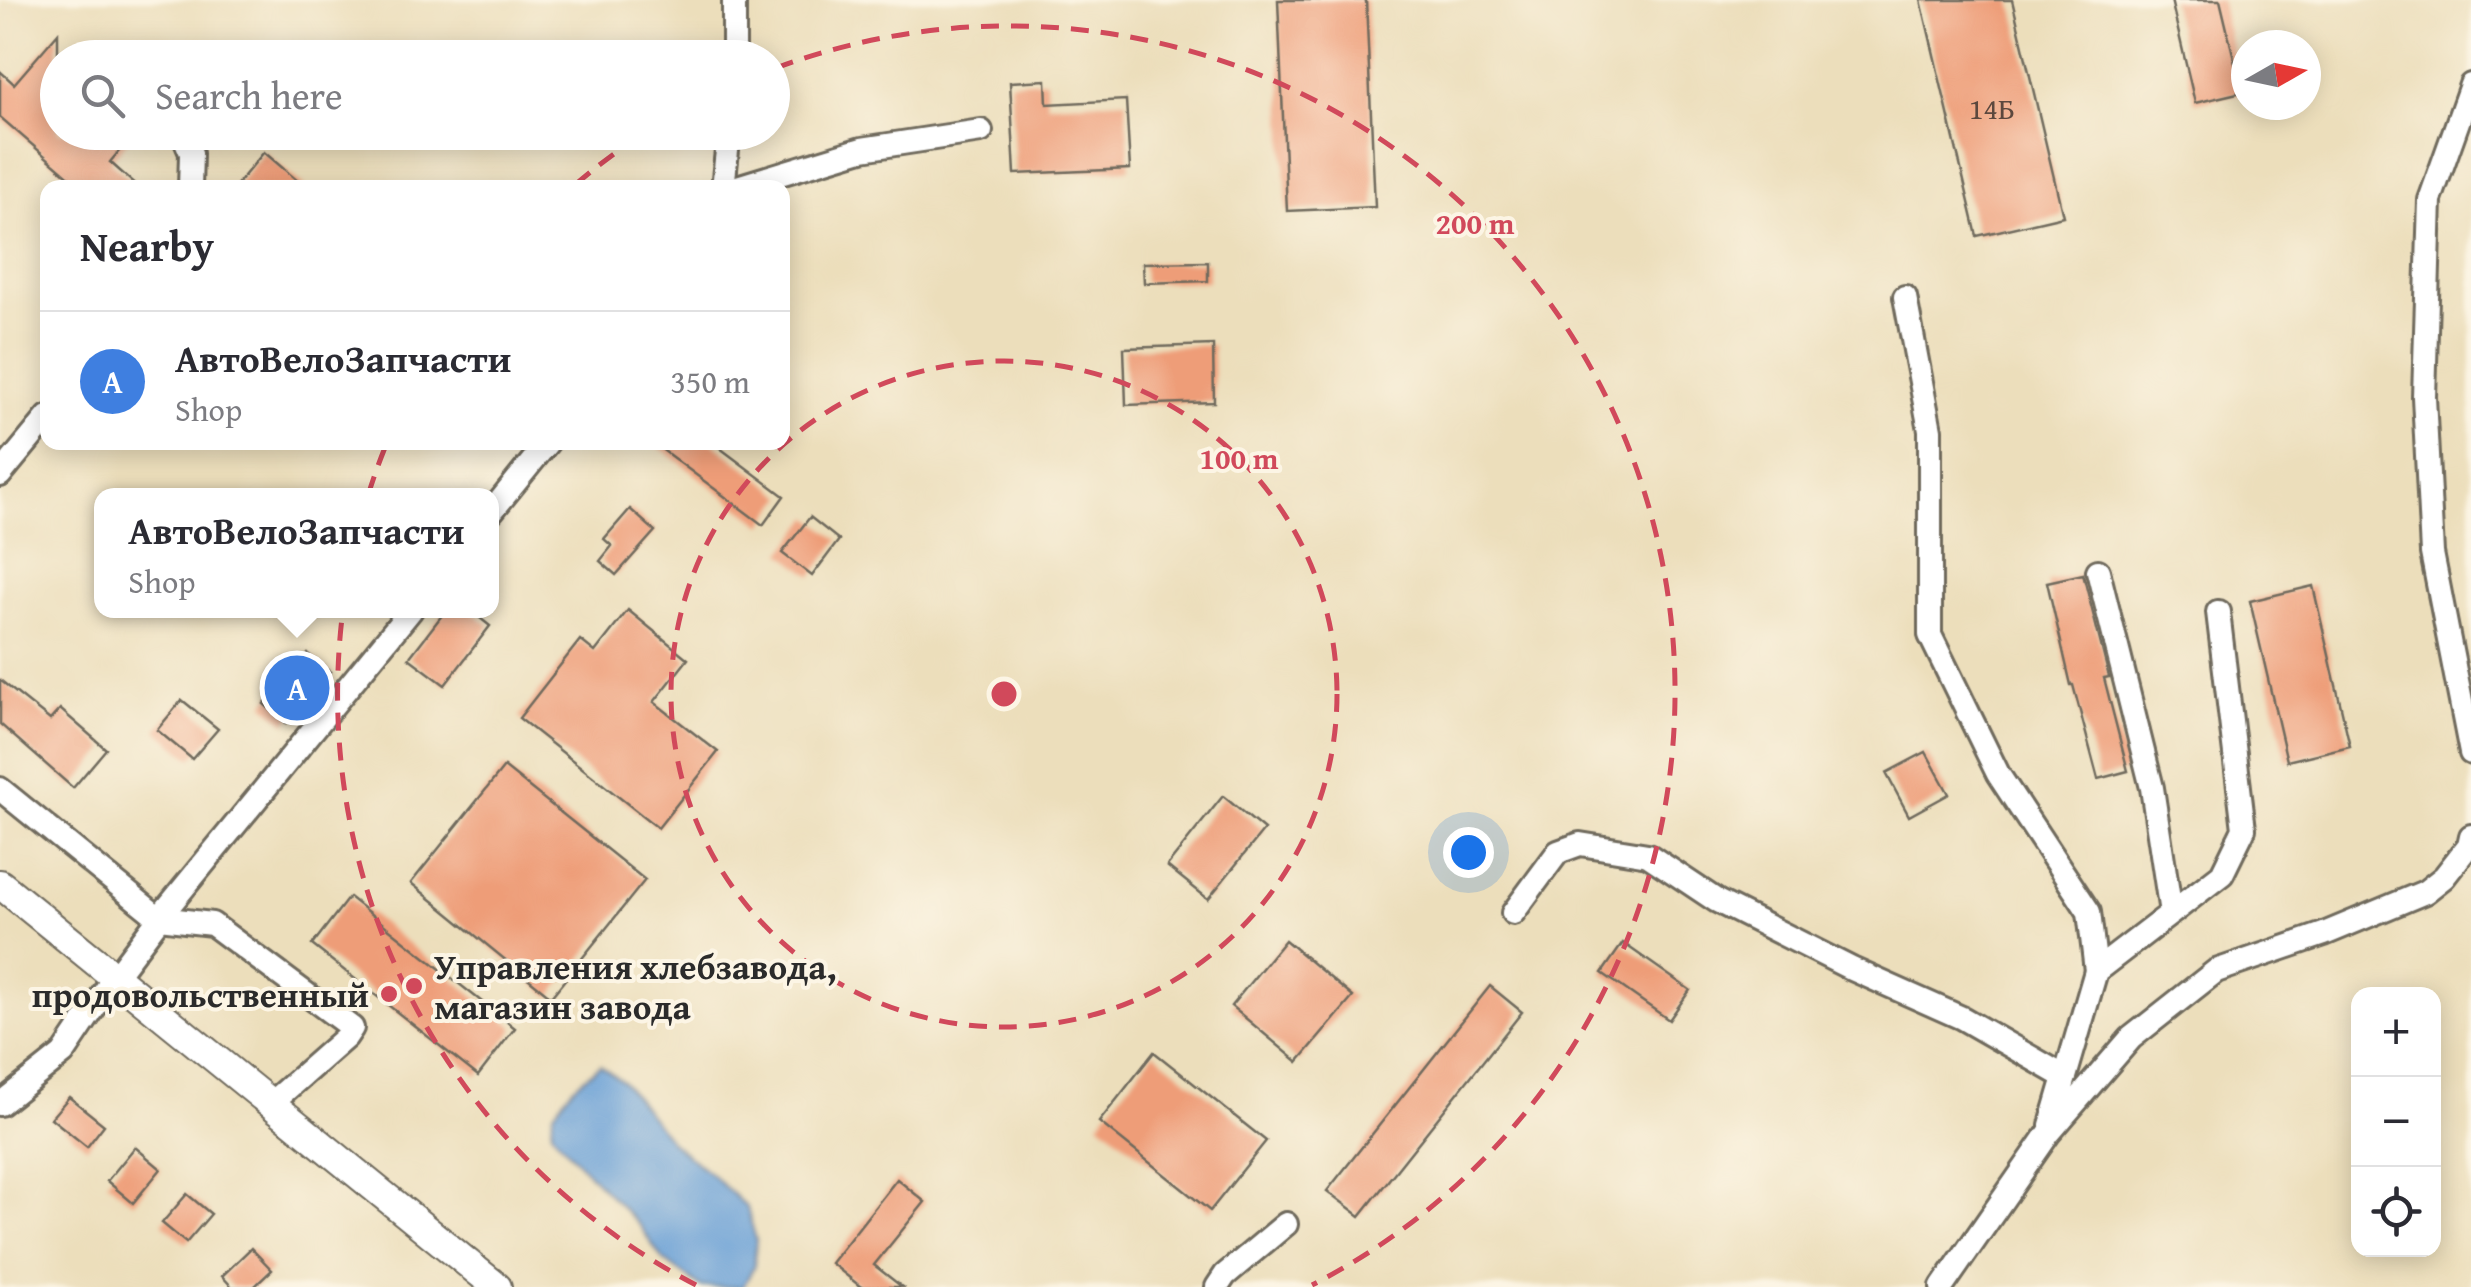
<!DOCTYPE html>
<html lang="en">
<head>
<meta charset="utf-8">
<style>
  :root { --surface:#fff; --page:#f2f2f3; --text:#2b2b33; --muted:#7c7c81; --line:#e1e1e2; --accent:#d1495b }
  body { margin:0; font-family:"Gentium Book Plus",serif; background:var(--page); color:var(--text) }
  .controls { position:absolute; right:30px; bottom:30px; display:grid; overflow:hidden; border-radius:20px; box-shadow:0 5px 25px #0003 }
  .controls button { width:90px; height:90px; display:grid; place-items:center; padding:0; border:0; border-bottom:2px solid var(--line); background:var(--surface); color:var(--text); font:50px sans-serif }
  .compass { position:absolute; left:2231px; top:30px; width:90px; height:90px; border-radius:50%; background:var(--surface); box-shadow:0 5px 25px #0003; rotate:81deg }
  .you { position:absolute; left:1468px; top:852px; width:35px; height:35px; margin:-25px; border:8px solid #fff; border-radius:50%; background:#1a73e8; box-shadow:0 0 0 15px #1a73e833 }
  .badge { display:grid; place-items:center; width:65px; height:65px; border-radius:50%; background:var(--accent); color:#fff; font-size:32px; font-weight:700 }
  .pin { position:absolute; translate:-50% -50%; border:5px solid #fff; box-shadow:0 2px 10px #0006 }
  .popup { position:absolute; left:94px; top:488px; width:405px; height:130px; box-sizing:border-box; display:grid; place-content:center; border-radius:20px; background:var(--surface); filter:drop-shadow(0 2px 8px #0005); font-size:32px; white-space:nowrap; color:var(--muted) }
  .popup b { font-size:38px; color:var(--text) }
  .popup::after { content:''; position:absolute; left:50%; top:100%; margin-left:-20px; border:20px solid transparent; border-top-color:var(--surface) }
  .list { margin:0; padding:0; list-style:none }
  h2 { display:flex; justify-content:space-between; align-items:center; height:130px; margin:0; padding:0 40px; font-size:42px }
  h2 small { font-size:32px; font-weight:400; color:var(--muted) }
  .list li { display:grid; grid-template-columns:65px 1fr auto; gap:30px; align-items:center; box-sizing:border-box; height:140px; padding:0 40px; border-top:2px solid var(--line) }
  .list b { display:block; font-size:38px; white-space:nowrap }
  .list p { margin:0; font-size:32px; white-space:nowrap; color:var(--muted) }
  .list em { font-size:32px; font-style:normal; color:var(--muted) }
  .icon { flex:none; width:55px; height:55px; fill:none; stroke:currentColor; stroke-width:2; stroke-linecap:round; stroke-linejoin:round }
  .map { position:relative; flex:none; width:2471px; height:1287px; overflow:hidden }
  .search { position:absolute; background:var(--surface); box-shadow:0 5px 25px #0003; left:40px; top:40px; width:750px; height:110px; display:flex; align-items:center; gap:25px; box-sizing:border-box; padding:0 35px; border-radius:55px; color:var(--muted); font-size:38px }
  .panel { position:absolute; background:var(--surface); box-shadow:0 5px 25px #0003; left:40px; top:180px; width:750px; height:270px; border-radius:20px }
  .map>svg:first-child { display:block }
</style>
</head>
<body>
<div class="map">
<svg width="2471" height="1287" viewBox="0 0 2471 1287">
  <rect width="100%" height="100%" fill="#fcf5e5"/>
  <filter id="ink" filterUnits="userSpaceOnUse"><feTurbulence type="fractalNoise" baseFrequency=".01" numOctaves="2"/><feDisplacementMap in="SourceGraphic" scale="20" xChannelSelector="R" yChannelSelector="G"/><feConvolveMatrix kernelMatrix="1 2 1 2 8 2 1 2 1" color-interpolation-filters="sRGB"/></filter>
  <filter id="wash" filterUnits="userSpaceOnUse"><feTurbulence type="fractalNoise" baseFrequency=".0048" numOctaves="4" result="noise"/><feDisplacementMap in="SourceGraphic" scale="40" xChannelSelector="R" yChannelSelector="G"/><feGaussianBlur stdDeviation="2.25" result="paint"/><feColorMatrix in="noise" values="0 0 0 0 0 0 0 0 0 0 0 0 0 0 0 0 0 1.4 0 .05"/><feComposite in="paint" operator="in"/></filter>
  <g filter="url(#wash)">
    <rect width="100%" height="100%" fill="#ecdebb"/>
    <polygon fill="#689fd6" stroke="#4a6580" stroke-width="2.5" points="600,1065 622,1081 672,1143 712,1175 747,1208 756,1240 754,1266 743,1287 701,1287 662,1259 640,1226 584,1169 552,1132 553,1113 573,1087"/>
    <g id="blocks">
      <g fill="#ee9d78">
        <polygon points="1278,0 1366,0 1375,207 1287,211"/>
        <polygon points="1921,0 2012,0 2063,216 1977,236"/>
        <polygon points="2171,0 2220,0 2242,92 2195,103"/>
        <polygon points="58,33 58,94 50,103 58,109 58,132 135,132 110,162 139,188 82,188 0,117 0,71 14,84"/>
        <polygon points="1046,80 1047,104 1126,100 1130,169 1015,174 1010,82"/>
        <polygon points="264,152 306,188 234,188"/>
        <polygon points="1208,262 1208,281 1144,283 1143,263"/>
        <polygon points="1213,345 1214,402 1126,405 1124,348"/>
        <polygon points="652,442 712,442 784,496 763,525"/>
        <polygon points="630,509 655,531 616,575 600,561 612,546 604,539"/>
        <polygon points="810,517 839,540 812,576 782,553"/>
        <polygon points="2083,574 2109,677 2104,678 2128,771 2098,779 2073,685 2071,685 2047,582"/>
        <polygon points="2313,586 2350,746 2287,761 2250,601"/>
        <polygon points="446,610 470,610 490,626 445,685 409,658"/>
        <polygon points="628,610 688,659 654,702 718,752 658,828 519,718 580,640 595,652"/>
        <polygon points="308,654 330,672 286,723 264,704"/>
        <polygon points="0,680 50,720 60,709 106,749 73,788 0,724"/>
        <polygon points="182,700 218,729 192,759 157,730"/>
        <polygon points="1926,752 1949,794 1909,816 1886,773"/>
        <polygon points="504,767 645,880 551,997 411,883"/>
        <polygon points="1223,796 1264,830 1208,899 1167,866"/>
        <polygon points="349,897 515,1028 478,1076 312,945"/>
        <polygon points="1285,940 1353,997 1298,1062 1231,1006"/>
        <polygon points="1623,943 1690,990 1669,1020 1602,973"/>
        <polygon points="1490,986 1522,1012 1360,1216 1327,1191"/>
        <polygon points="1154,1052 1266,1141 1210,1211 1099,1122"/>
        <polygon points="69,1097 104,1125 87,1147 51,1118"/>
        <polygon points="135,1147 161,1169 133,1203 107,1181"/>
        <polygon points="897,1179 925,1202 874,1265 902,1287 861,1287 831,1263"/>
        <polygon points="187,1194 211,1214 186,1243 162,1223"/>
        <polygon points="251,1248 272,1270 254,1287 232,1287 222,1276"/>
      </g>
    </g>
  </g>
  <g filter="url(#ink)">
    <use href="#blocks" fill-opacity="0" stroke="#6f6a5d" stroke-width="2.5"/>
    <g fill="none" stroke-linecap="round" stroke-linejoin="round">
      <g stroke="#6f6a5d" stroke-width="28">
        <g id="minor">
          <polyline points="734,0 734,58"/>
          <polyline points="2471,85 2430,200 2424,397 2432,553 2471,753"/>
          <polyline points="182,132 191,153 190,188"/>
          <polyline points="723,188 729,132"/>
          <polyline points="734,188 862,149 981,131"/>
          <polyline points="1905,297 1930,430 1930,635 1998,774 2089,912 2096,971"/>
          <polyline points="0,475 48,417"/>
          <polyline points="492,511 548,442"/>
          <polyline points="2098,571 2152,788 2171,913"/>
          <polyline points="0,789 159,918 212,924 352,1028 346,1037 271,1103"/>
          <polyline points="1513,913 1558,852 1580,844 1648,855 1717,901 1852,969 1962,1018 2065,1077"/>
          <polyline points="0,1104 63,1054 114,978 159,918 411,610"/>
          <polyline points="2051,1125 2096,971 2222,874 2244,829 2218,612"/>
          <polyline points="1217,1287 1225,1275 1286,1224"/>
          <polyline points="1942,1287 2049,1133 2131,1038 2216,971 2324,934 2425,892 2444,877 2469,845 2471,836"/>
        </g>
      </g>
      <g stroke="#6f6a5d" stroke-width="32">
        <polyline id="major" points="0,884 497,1287"/>
      </g>
      <use href="#minor" stroke="#fff" stroke-width="22"/>
      <use href="#major" stroke="#fff" stroke-width="28"/>
    </g>
  </g>
  <g fill="none" stroke="#d1495b" stroke-width="5" stroke-dasharray="18 12">
    <circle cx="1004" cy="694" r="333"/>
    <path d="M696 1285A666 666 0 0 1 386 445M576 184A666 666 0 0 1 641 135M776 68A666 666 0 0 1 1312 1285"/>
  </g>
  <g fill="#d1495b" stroke="#fcf5e5" stroke-width="4">
    <circle cx="414" cy="986" r="10"/>
    <circle cx="389" cy="994" r="10"/>
  </g>
  <g text-anchor="middle" dominant-baseline="central" stroke-width="8" stroke-linejoin="round" paint-order="stroke">
    <g font-size="30" fill="#5c483e">
      <text x="1992" y="108">14Б</text>
    </g>
    <g font-size="35" font-weight="bold" fill="#2b2b2b" stroke="#fcf5e5" text-anchor="start">
      <text x="434" y="966">Управления хлебзавода,<tspan x="434" dy="40">магазин завода</tspan></text>
      <text x="369" y="994" text-anchor="end">продовольственный</text>
    </g>
  </g>
  <circle cx="1004" cy="694" r="15" fill="#d1495b" stroke="#fcf5e5" stroke-width="5"/>
  <g font-size="30" text-anchor="middle" font-weight="bold" fill="#d1495b" stroke="#fcf5e5" stroke-width="8" stroke-linejoin="round" paint-order="stroke">
    <text x="1475" y="234">200 m</text>
    <text x="1239" y="469">100 m</text>
  </g>
</svg>
<div class="controls">
<button>+</button>
<button>−</button>
<button><svg class="icon" aria-label="locate" viewBox="0 0 24 24"><circle cx="12" cy="12" r="6"/><path d="M12 2v4M12 18v4M2 12h4M18 12h4"/></svg></button>
</div>
<svg class="compass" viewBox="-18 -18 36 36"><path d="M0-13l5 13h-10z" fill="#e53935"/><path d="M0 13l5-13h-10z" fill="#7c7c81"/></svg>
<div class="you"></div>
<div class="pin badge" style="left:297px;top:688px;background:#3f7fe0">A</div>
<div class="popup"><b>АвтоВелоЗапчасти</b>Shop</div>
<div class="search"><svg class="icon" aria-label="search" viewBox="0 0 24 24"><circle cx="10" cy="10" r="6"/><path d="M15 15l6 6"/></svg>Search here</div>
<section class="panel">
<h2>Nearby<small></small></h2>
<ul class="list">
<li><span class="badge" style="background:#3f7fe0">A</span><div><b>АвтоВелоЗапчасти</b><p>Shop</p></div><em>350 m</em></li>
</ul>
</section>
</div>
</body>
</html>
